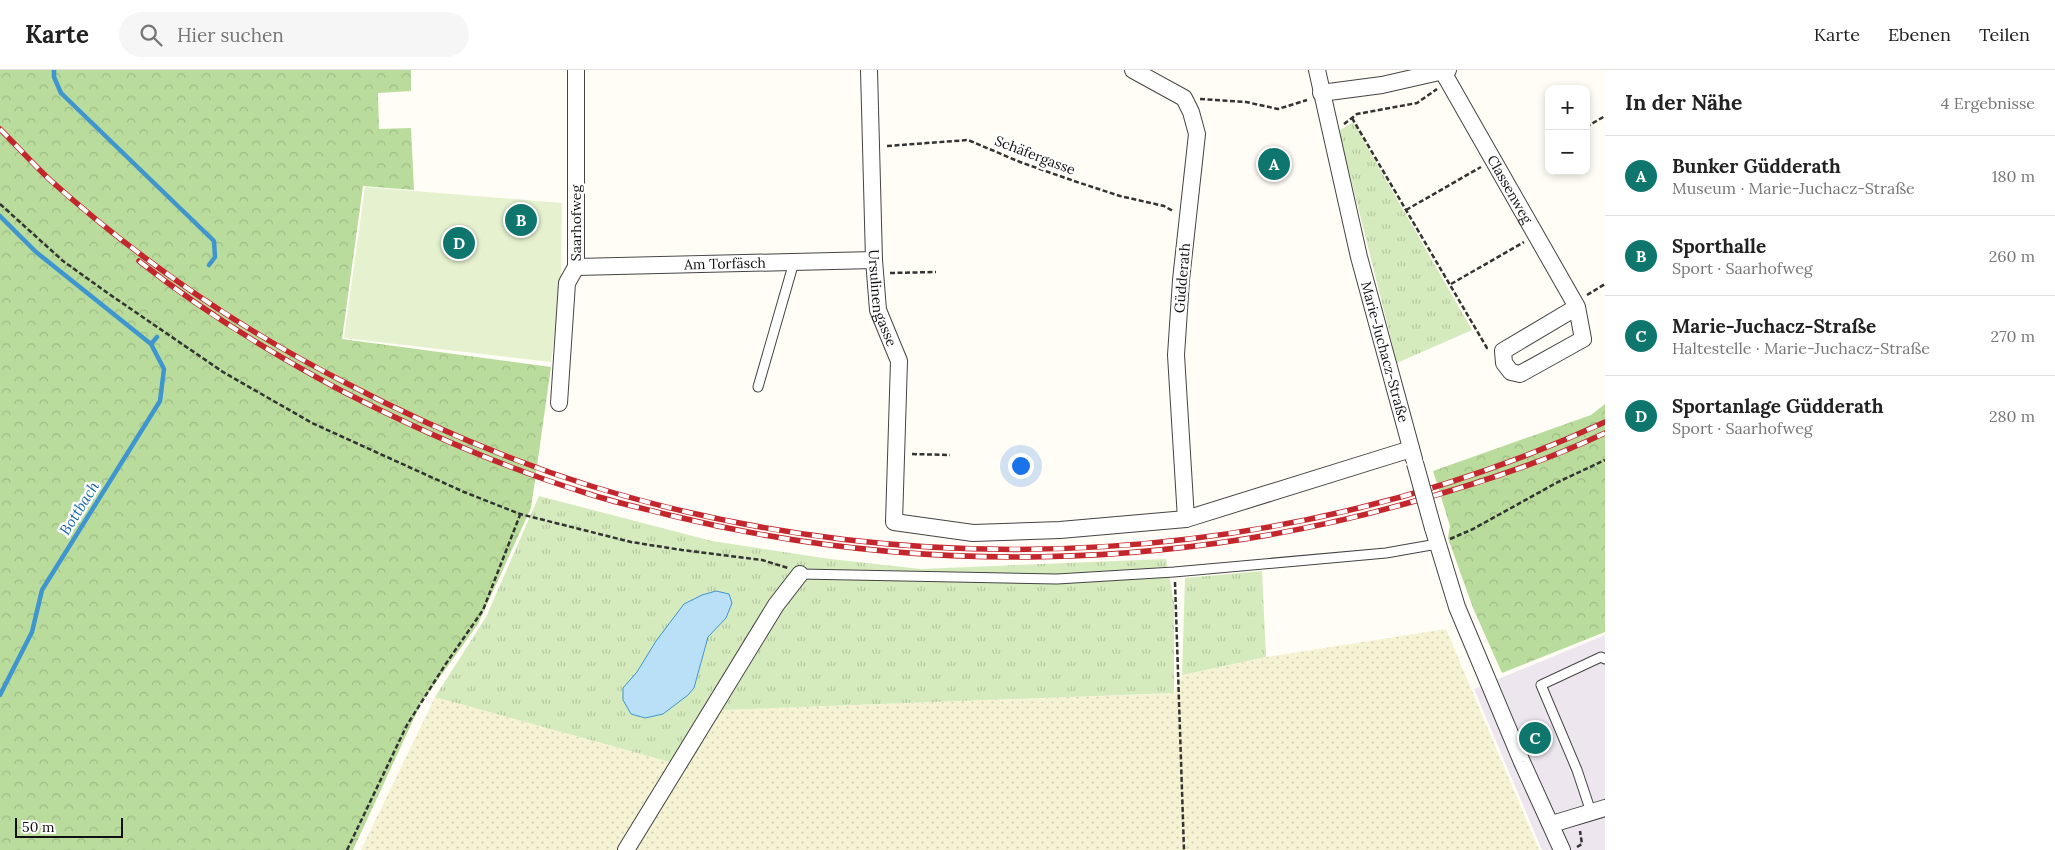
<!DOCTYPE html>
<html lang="de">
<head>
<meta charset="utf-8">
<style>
  :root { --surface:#fff; --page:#f6f6f6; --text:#222; --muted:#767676; --line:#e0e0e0; --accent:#0f766e }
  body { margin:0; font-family:Lora,serif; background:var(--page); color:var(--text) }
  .controls { position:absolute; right:15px; top:15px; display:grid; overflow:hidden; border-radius:10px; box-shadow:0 2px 8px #0003 }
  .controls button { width:45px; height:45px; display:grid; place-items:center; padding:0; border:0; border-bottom:1px solid var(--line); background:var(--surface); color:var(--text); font:25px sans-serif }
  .scale { position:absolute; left:15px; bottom:12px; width:108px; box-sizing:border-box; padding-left:5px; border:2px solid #111; border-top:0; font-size:14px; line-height:18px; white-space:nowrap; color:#111; -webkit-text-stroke:4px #fff; paint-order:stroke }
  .you { position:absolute; left:1020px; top:395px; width:18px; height:18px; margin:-12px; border:4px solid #fff; border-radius:50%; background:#1a73e8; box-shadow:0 0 0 8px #1a73e833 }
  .badge { display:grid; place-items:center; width:32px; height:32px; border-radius:50%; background:var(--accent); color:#fff; font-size:16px; font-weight:700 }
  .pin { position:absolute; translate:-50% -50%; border:2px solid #fff; box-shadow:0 1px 5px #0006 }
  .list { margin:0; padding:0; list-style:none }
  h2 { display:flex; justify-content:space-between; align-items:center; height:65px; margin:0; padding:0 20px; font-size:21px }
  h2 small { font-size:16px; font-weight:400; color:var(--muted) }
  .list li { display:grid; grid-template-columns:32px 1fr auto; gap:15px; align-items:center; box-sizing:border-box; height:80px; padding:0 20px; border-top:1px solid var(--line) }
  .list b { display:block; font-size:19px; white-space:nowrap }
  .list p { margin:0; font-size:16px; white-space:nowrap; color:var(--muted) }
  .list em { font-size:16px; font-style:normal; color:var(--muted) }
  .icon { flex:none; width:28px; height:28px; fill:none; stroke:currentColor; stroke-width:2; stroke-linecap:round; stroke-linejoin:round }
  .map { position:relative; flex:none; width:1605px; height:780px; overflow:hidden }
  header { display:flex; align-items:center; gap:30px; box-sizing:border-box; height:70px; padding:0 25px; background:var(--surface); border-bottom:1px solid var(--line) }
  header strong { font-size:24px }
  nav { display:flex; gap:28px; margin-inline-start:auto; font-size:18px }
  .search { width:350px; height:45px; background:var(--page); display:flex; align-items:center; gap:12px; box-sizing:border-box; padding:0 18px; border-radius:28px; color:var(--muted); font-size:19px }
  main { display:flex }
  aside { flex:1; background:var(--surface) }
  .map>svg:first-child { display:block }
</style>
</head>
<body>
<header>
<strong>Karte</strong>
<div class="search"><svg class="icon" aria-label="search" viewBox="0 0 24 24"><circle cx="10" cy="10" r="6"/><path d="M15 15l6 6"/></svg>Hier suchen</div>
<nav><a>Karte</a><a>Ebenen</a><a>Teilen</a></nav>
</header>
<main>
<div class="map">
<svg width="1605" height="780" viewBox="0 0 1605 780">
  <defs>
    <pattern id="farmland-dots" width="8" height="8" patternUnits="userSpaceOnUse" patternTransform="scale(1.25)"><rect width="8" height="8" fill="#f6f3d4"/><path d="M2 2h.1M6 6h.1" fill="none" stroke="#d2cfb5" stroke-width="1.8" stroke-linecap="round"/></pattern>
    <pattern id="grass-tufts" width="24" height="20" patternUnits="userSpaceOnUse" patternTransform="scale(1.25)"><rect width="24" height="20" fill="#d5ebbd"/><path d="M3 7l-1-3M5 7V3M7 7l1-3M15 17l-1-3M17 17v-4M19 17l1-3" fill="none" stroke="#b6c8a1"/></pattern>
    <pattern id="forest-crowns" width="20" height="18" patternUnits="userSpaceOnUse" patternTransform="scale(1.25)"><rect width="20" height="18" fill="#b9dc9c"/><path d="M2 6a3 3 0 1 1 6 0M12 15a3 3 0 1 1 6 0" fill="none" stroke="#9ebc85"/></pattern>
  </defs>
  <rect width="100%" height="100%" fill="#fffdf5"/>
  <polygon fill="#eee6ef" points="1605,565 1605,780 1542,780 1474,619"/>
  <polygon fill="url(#farmland-dots)" points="1446,559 1539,780 361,780 435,627 688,697 721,640 1174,623 1182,605 1266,587"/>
  <g fill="url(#grass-tufts)">
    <polygon points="1353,52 1472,260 1397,293 1339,61"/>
    <polygon points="539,426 712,471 830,489 921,499 1166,489 1174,532 1174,623 722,640 688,697 435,627 486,547"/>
    <polygon points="1262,501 1266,587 1182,605 1185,508"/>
  </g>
  <g fill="url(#forest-crowns)">
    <polygon points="0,0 411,0 411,21 378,23 379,59 411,58 414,120 363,116 342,269 551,297 531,438 478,554 421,633 353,780 0,780"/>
    <polygon points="1605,334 1605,562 1502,603 1473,538 1448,468 1450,456 1433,401 1591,345"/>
  </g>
  <polygon fill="#e6f2cf" points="365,117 562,133 561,213 551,292 344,268"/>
  <polygon fill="#b9e0f7" stroke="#3f96cf" points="716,521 729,524 732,533 726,548 708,567 694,618 688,625 663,644 645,648 631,644 623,630 623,618 637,602 656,571 684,534 702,525"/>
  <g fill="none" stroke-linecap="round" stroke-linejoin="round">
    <g stroke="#3f96cf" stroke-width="4.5">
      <polyline points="54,0 54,7 61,23 214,171 215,187 209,195"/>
      <polyline points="0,146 36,182 151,274"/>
      <polyline points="0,625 32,562 42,520 160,331 164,299 151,274 157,267"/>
    </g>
    <g stroke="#444" stroke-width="11">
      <g id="lane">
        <polyline points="758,317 794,192"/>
        <polyline points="800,504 1057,509 1174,502 1386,483 1437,474"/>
        <polyline points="1591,742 1577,700 1541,615 1601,587 1605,589"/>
      </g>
    </g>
    <g stroke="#444" stroke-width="18">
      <g id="street">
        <path id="s1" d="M 869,0 L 874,190 L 878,240 L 899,291 L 894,452 L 973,463 L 1060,460 L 1186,449 L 1411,379"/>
        <polyline points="1133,0 1184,28 1191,42 1197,64 1181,210 1176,285 1186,449"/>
        <path id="s2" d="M 1317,0 L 1359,187 L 1414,389"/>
        <path id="s3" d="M 1443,2 L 1577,237 L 1503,281 L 1504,293 L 1511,302 L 1520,304 L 1583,269 L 1577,237"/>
        <polyline points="1321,23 1382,15 1448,0"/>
        <path id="s4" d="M 576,197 L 874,190"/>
        <polyline points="559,333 567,213 576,197 576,0"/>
        <polyline points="1433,458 1457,537 1522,692 1562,780"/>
        <polyline points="1552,754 1605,738"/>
        <polyline points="626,780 776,535 800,504"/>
      </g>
    </g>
    <g stroke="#333" stroke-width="2.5" stroke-dasharray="5 2.5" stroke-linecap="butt">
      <polyline points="1200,29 1246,32 1278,39 1307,30"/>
      <polyline points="1352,48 1487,278 1489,278"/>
      <polyline points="1344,54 1357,44 1417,33 1437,19"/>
      <polyline points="1586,57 1605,46"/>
      <polyline points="887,76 968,70 1020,92 1074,111 1120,126 1164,136 1173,141"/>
      <polyline points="0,134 63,191 109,224 223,302 312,353 464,422 520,444 631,472 682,480 762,490 788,498"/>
      <polyline points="1406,140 1481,97"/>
      <polyline points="890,203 936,202"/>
      <polyline points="1451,214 1524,172"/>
      <polyline points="1587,225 1605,214"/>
      <polyline points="912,384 950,385"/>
      <polyline points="1450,469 1473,459 1558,412 1605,390"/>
      <polyline points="1175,512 1184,780"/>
      <polyline points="1577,777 1582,774 1580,761"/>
      <polyline points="347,780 407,655 445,595 483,540 520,445"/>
    </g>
    <use href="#lane" stroke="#fff" stroke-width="9"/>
    <use href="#street" stroke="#fff" stroke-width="16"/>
    <g stroke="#c4262e" stroke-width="5.5">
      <g id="rail">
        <path d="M 0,59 C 16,75 32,93 49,109 C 137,188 237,257 342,311 C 422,353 505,389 591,416 C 921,518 1291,497 1605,352"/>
        <path d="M 139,191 C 202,241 271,283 342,321 C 420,361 502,397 586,423 C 613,432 641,438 669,445 C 914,505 1172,501 1415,431 C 1480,413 1544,392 1605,363"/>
      </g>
    </g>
    <use href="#rail" stroke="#fff" stroke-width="4" stroke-dasharray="11" stroke-linecap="butt"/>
    <g stroke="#444" stroke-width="18" stroke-linecap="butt">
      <polyline id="street-bridge" points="1415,393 1433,458"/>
    </g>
    <use href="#street-bridge" stroke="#fff" stroke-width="16"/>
  </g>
  <g text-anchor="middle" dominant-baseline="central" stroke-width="5" stroke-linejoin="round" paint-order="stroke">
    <g font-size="14" fill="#111" stroke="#fff">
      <text transform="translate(1035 85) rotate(21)">Schäfergasse</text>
      <text stroke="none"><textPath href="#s3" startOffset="135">Classenweg</textPath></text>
      <text transform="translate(576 153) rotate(-90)">Saarhofweg</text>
      <text stroke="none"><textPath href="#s4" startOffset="149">Am Torfäsch</textPath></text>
      <text transform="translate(1182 208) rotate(-85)">Güdderath</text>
      <text stroke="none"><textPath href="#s1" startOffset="229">Ursulinengasse</textPath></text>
      <text stroke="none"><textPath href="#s2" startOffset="290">Marie-Juchacz-Straße</textPath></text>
    </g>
    <g font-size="15" font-style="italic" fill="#1768a6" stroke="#fff">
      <text transform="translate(79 438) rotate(-58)">Bottbach</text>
    </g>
  </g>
</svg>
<div class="controls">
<button>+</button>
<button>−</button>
</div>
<div class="scale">50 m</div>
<div class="you"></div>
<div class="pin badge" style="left:1274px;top:94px">A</div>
<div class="pin badge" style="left:521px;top:150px">B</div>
<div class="pin badge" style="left:1535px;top:668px">C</div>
<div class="pin badge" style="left:459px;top:173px">D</div>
</div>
<aside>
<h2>In der Nähe<small>4 Ergebnisse</small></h2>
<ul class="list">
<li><span class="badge">A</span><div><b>Bunker Güdderath</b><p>Museum · Marie-Juchacz-Straße</p></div><em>180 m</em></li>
<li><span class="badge">B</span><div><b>Sporthalle</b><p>Sport · Saarhofweg</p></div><em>260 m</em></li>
<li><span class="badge">C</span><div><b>Marie-Juchacz-Straße</b><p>Haltestelle · Marie-Juchacz-Straße</p></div><em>270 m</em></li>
<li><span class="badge">D</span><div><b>Sportanlage Güdderath</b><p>Sport · Saarhofweg</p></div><em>280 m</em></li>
</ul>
</aside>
</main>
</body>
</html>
